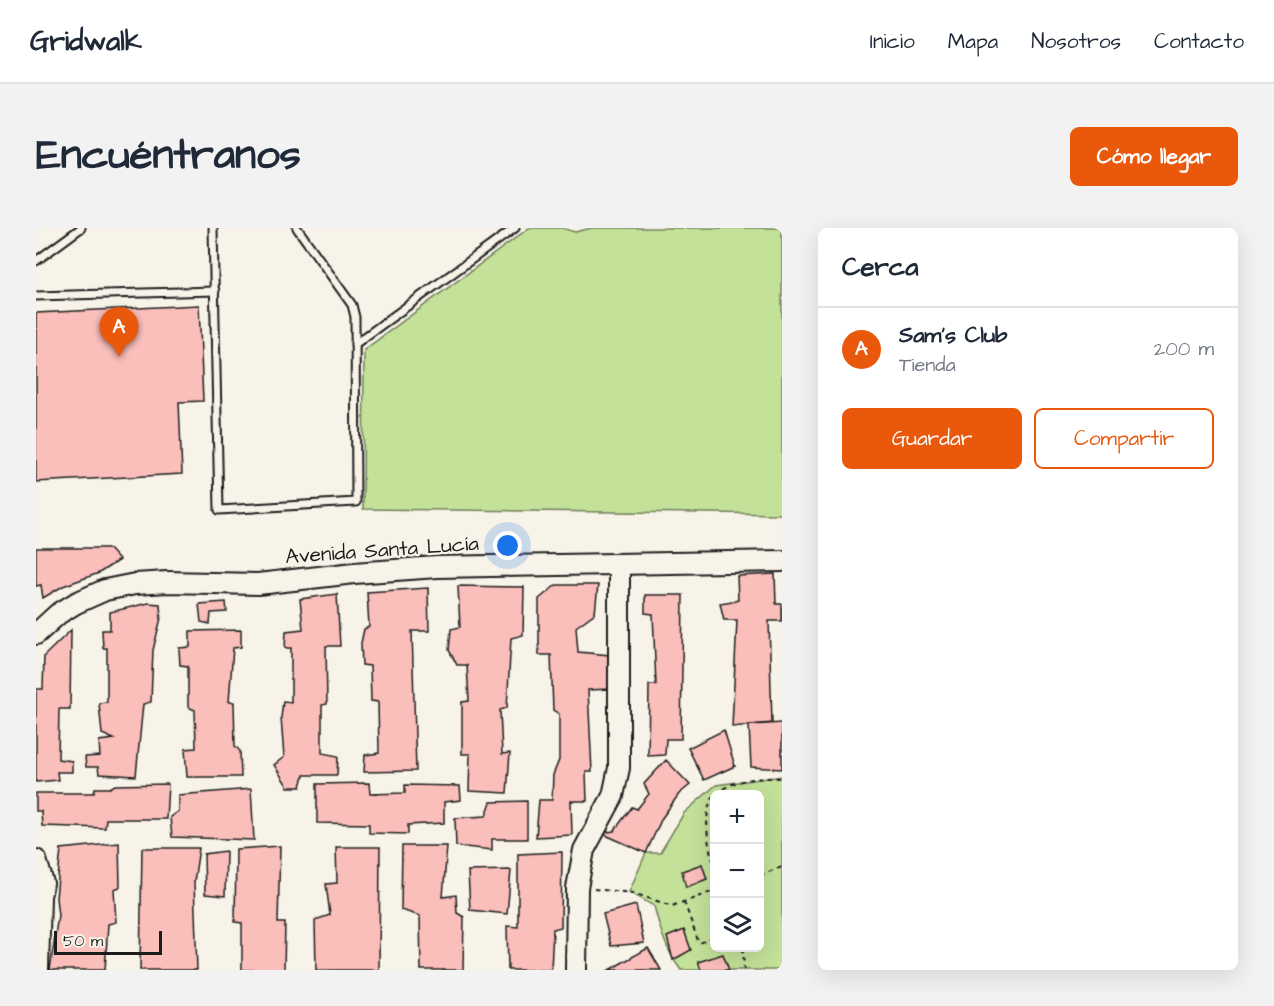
<!DOCTYPE html>
<html lang="es">
<head>
<meta charset="utf-8">
<style>
  :root { --surface:#fff; --page:#f2f2f3; --text:#1f2937; --muted:#747a83; --line:#e0e1e3; --accent:#ea580c }
  body { margin:0; font-family:"Architects Daughter",sans-serif; background:var(--page); color:var(--text) }
  .controls { position:absolute; right:18px; bottom:18px; display:grid; overflow:hidden; border-radius:9px; box-shadow:0 6px 24px #0002 }
  .controls button { width:54px; height:54px; display:grid; place-items:center; padding:0; border:0; border-bottom:2px solid var(--line); background:var(--surface); color:var(--text); font:30px sans-serif }
  .scale { position:absolute; left:18px; bottom:15px; width:108px; box-sizing:border-box; padding-left:6px; border:3px solid #1c1c1c; border-top:0; font-size:16px; line-height:21px; white-space:nowrap; color:#1c1c1c; -webkit-text-stroke:4px #f7f3e8; paint-order:stroke }
  .you { position:absolute; left:472px; top:318px; width:21px; height:21px; margin:-15px; border:4px solid #fff; border-radius:50%; background:#1a73e8; box-shadow:0 0 0 9px #1a73e833 }
  .badge { display:grid; place-items:center; width:39px; height:39px; border-radius:50%; background:var(--accent); color:#fff; font-size:20px; font-weight:700 }
  .pin { position:absolute; translate:-50% -50px; filter:drop-shadow(0 2px 3px #0008) }
  .pin::after { content:''; position:absolute; top:32px; width:21px; height:18px; background:inherit; clip-path:polygon(0 0,100% 0,50% 100%) }
  .list { margin:0; padding:0; list-style:none }
  h2 { display:flex; justify-content:space-between; align-items:center; height:78px; margin:0; padding:0 24px; font-size:26px }
  h2 small { font-size:20px; font-weight:400; color:var(--muted) }
  .list li { display:grid; grid-template-columns:39px 1fr auto; gap:18px; align-items:center; box-sizing:border-box; height:84px; padding:0 24px; border-top:2px solid var(--line) }
  .list b { display:block; font-size:22px; white-space:nowrap }
  .list p { margin:0; font-size:20px; white-space:nowrap; color:var(--muted) }
  .list em { font-size:20px; font-style:normal; color:var(--muted) }
  .actions { display:flex; gap:12px; padding:18px 24px }
  .actions a { flex:1; padding:14px 0; border:2px solid var(--accent); border-radius:9px; text-align:center; font-size:21px; color:var(--accent) }
  .actions .main { background:var(--accent); color:#fff }
  .icon { flex:none; width:33px; height:33px; fill:none; stroke:currentColor; stroke-width:2; stroke-linecap:round; stroke-linejoin:round }
  .map { position:relative; flex:none; width:746px; height:742px; overflow:hidden; border-radius:9px }
  header { display:flex; align-items:center; gap:36px; box-sizing:border-box; height:84px; padding:0 30px; background:var(--surface); border-bottom:2px solid var(--line) }
  header strong { font-size:28px }
  nav { display:flex; gap:33px; margin-inline-start:auto; font-size:21px }
  .intro { display:flex; align-items:center; justify-content:space-between; box-sizing:border-box; height:144px; padding:0 36px }
  h1 { margin:0; font-size:42px }
  .button { padding:15px 27px; border-radius:9px; background:var(--accent); color:#fff; font-size:21px; font-weight:700 }
  main { display:flex; gap:36px; padding:0 36px }
  aside { flex:1; background:var(--surface); border-radius:9px; box-shadow:0 6px 24px #0002 }
  .map>svg:first-child { display:block }
</style>
</head>
<body>
<header>
<strong>Gridwalk</strong>
<nav><a>Inicio</a><a>Mapa</a><a>Nosotros</a><a>Contacto</a></nav>
</header>
<div class="intro"><h1>Encuéntranos</h1><a class="button">Cómo llegar</a></div>
<main>
<div class="map">
<svg width="746" height="742" viewBox="0 0 746 742">
  <rect width="100%" height="100%" fill="#f7f3e8"/>
  <filter id="ink" filterUnits="userSpaceOnUse"><feTurbulence type="fractalNoise" baseFrequency=".0167" numOctaves="2"/><feDisplacementMap in="SourceGraphic" scale="12" xChannelSelector="R" yChannelSelector="G"/><feConvolveMatrix kernelMatrix="1 2 1 2 8 2 1 2 1" color-interpolation-filters="sRGB"/></filter>
  <g filter="url(#ink)">
    <g fill="#c3e199" stroke="#707e5a" stroke-width="1.5" fill-rule="evenodd">
      <polygon points="493,0 526,0 539,4 556,0 746,0 746,286 327,281 328,122"/>
      <path d="M 746,548 L 746,742 L 645,742 C 630,723 624,701 618,678 L 593,664 L 610,625 L 624,625 L 648,585 L 680,557 ZM 678,566 L 724,566 L 724,720 L 678,720 Z"/>
    </g>
    <g fill="#fabebb" stroke="#1c1c1c" stroke-width="1.5">
      <polygon points="163,77 167,173 143,174 146,246 0,254 0,85"/>
      <polygon points="0,320 72,320 83,332 63,345 27,358 7,370 5,357 0,358"/>
      <polygon points="739,346 740,376 746,376 746,393 733,393 736,495 696,499 701,392 688,392 684,375 702,372 701,348"/>
      <polygon points="520,357 562,357 559,385 540,399 542,424 574,427 574,461 552,462 556,544 550,544 551,573 535,573 536,607 500,609 503,572 516,572 517,547 523,532 523,486 517,482 515,427 503,427 503,371"/>
      <polygon points="422,358 488,359 487,407 475,410 471,480 464,482 466,526 474,525 471,565 433,563 434,526 426,526 426,474 433,473 431,437 421,437 413,422 415,401 424,399"/>
      <polygon points="392,360 393,403 376,403 380,543 328,544 329,527 343,525 342,474 335,473 334,438 326,437 325,415 328,401 333,399 331,364"/>
      <polygon points="301,366 304,418 290,418 291,476 286,477 286,525 302,528 301,547 268,547 265,559 252,559 238,537 248,529 245,490 247,473 255,474 255,420 249,420 250,403 267,401 264,371"/>
      <polygon points="609,367 647,367 645,511 630,511 629,527 612,528 613,457 620,457 617,386 609,385"/>
      <polygon points="190,374 191,384 175,385 174,396 165,394 163,376"/>
      <polygon points="112,375 124,376 125,390 117,422 115,474 107,476 100,548 63,546 62,539 50,539 49,529 64,528 63,513 78,511 66,506 63,475 71,474 71,420 67,420 66,402 74,402 74,384"/>
      <polygon points="35,402 34,481 23,481 22,531 36,533 36,544 21,544 22,552 0,554 0,461 7,461 8,428"/>
      <polygon points="205,402 205,419 197,420 193,474 198,474 199,518 204,523 205,549 151,549 149,521 160,520 159,482 152,479 152,438 144,437 143,420 154,419 154,403"/>
      <polygon points="746,495 746,541 715,539 713,497"/>
      <polygon points="688,502 699,538 668,552 652,520"/>
      <polygon points="630,532 654,557 643,566 626,590 610,625 565,605 578,603 596,579 601,581 613,566 608,556"/>
      <polygon points="333,555 334,566 369,565 369,557 424,558 425,572 408,574 408,595 372,597 372,606 333,605 333,596 281,595 281,556"/>
      <polygon points="132,556 130,591 70,591 69,600 6,598 5,583 0,583 0,565 58,565 59,560 74,560 79,557"/>
      <polygon points="215,561 218,612 136,609 134,589 142,583 142,567"/>
      <polygon points="491,573 491,611 456,611 456,622 420,618 419,590 450,588 455,574"/>
      <polygon points="83,615 84,659 78,661 80,694 72,696 69,742 14,742 22,687 20,670 25,621"/>
      <polygon points="244,618 242,695 249,695 248,742 206,742 206,695 199,694 200,621"/>
      <polygon points="366,618 411,618 407,669 420,667 421,685 428,689 427,742 385,742 384,688 365,682"/>
      <polygon points="300,619 344,619 343,742 280,742 279,692 294,687 290,656 301,655"/>
      <polygon points="106,620 163,620 158,654 161,742 104,742"/>
      <polygon points="190,623 189,668 169,666 168,626"/>
      <polygon points="526,624 525,699 517,701 515,742 472,742 471,698 482,699 482,626"/>
      <polygon points="666,636 671,651 650,659 646,643"/>
      <polygon points="475,642 471,686 434,682 432,643"/>
      <polygon points="600,677 608,715 575,718 567,686"/>
      <polygon points="648,702 655,722 637,732 631,709"/>
      <polygon points="612,720 625,742 573,742"/>
      <polygon points="687,726 693,742 665,742 662,734"/>
    </g>
    <g fill="none" stroke-linecap="round" stroke-linejoin="round">
      <g stroke="#1c1c1c" stroke-width="11">
        <g id="lane">
          <polyline points="177,0 183,282 320,274 319,89 316,77 261,0"/>
          <polyline points="0,33 45,0"/>
          <polyline points="0,68 179,63"/>
          <polyline points="319,116 479,0"/>
        </g>
      </g>
      <g stroke="#1c1c1c" stroke-width="24">
        <g id="secondary">
          <polyline points="0,406 22,386 40,375 69,362 99,356 131,354 222,356 318,345 401,339 746,333"/>
          <polyline points="0,632 7,655 4,668 2,742"/>
          <polyline points="540,742 541,660 548,622 577,568 583,540 583,337"/>
        </g>
      </g>
      <g stroke="#1c1c1c" stroke-width="2" stroke-dasharray="4.5 4.5" stroke-linecap="butt">
        <path d="M 680,566 C 697,551 724,549 746,550"/>
        <path d="M 678,568 C 667,579 671,620 678,634"/>
        <polyline points="724,647 746,639"/>
        <polyline points="558,661 597,665 636,678 678,663"/>
        <polyline points="648,674 663,715 678,710"/>
        <polyline points="707,720 708,742"/>
      </g>
      <use href="#lane" stroke="#f7f3e8" stroke-width="7"/>
      <use href="#secondary" stroke="#f7f3e8" stroke-width="20"/>
    </g>
  </g>
  <g text-anchor="middle" dominant-baseline="central" stroke-width="4.5" stroke-linejoin="round" paint-order="stroke">
    <g font-size="21" fill="#1c1c1c" stroke="#f7f3e8">
      <text transform="translate(346 322) rotate(-4)">Avenida Santa Lucía</text>
    </g>
  </g>
</svg>
<div class="controls">
<button>+</button>
<button>−</button>
<button><svg class="icon" aria-label="layers" viewBox="0 0 24 24"><path d="M12 4l9 5-9 5-9-5zM3 14l9 5 9-5"/></svg></button>
</div>
<div class="scale">50 m</div>
<div class="you"></div>
<div class="pin badge" style="left:83px;top:129px">A</div>
</div>
<aside>
<h2>Cerca<small></small></h2>
<ul class="list">
<li><span class="badge">A</span><div><b>Sam's Club</b><p>Tienda</p></div><em>200 m</em></li>
</ul>
<div class="actions"><a class="main">Guardar</a><a>Compartir</a></div>
</aside>
</main>
</body>
</html>
